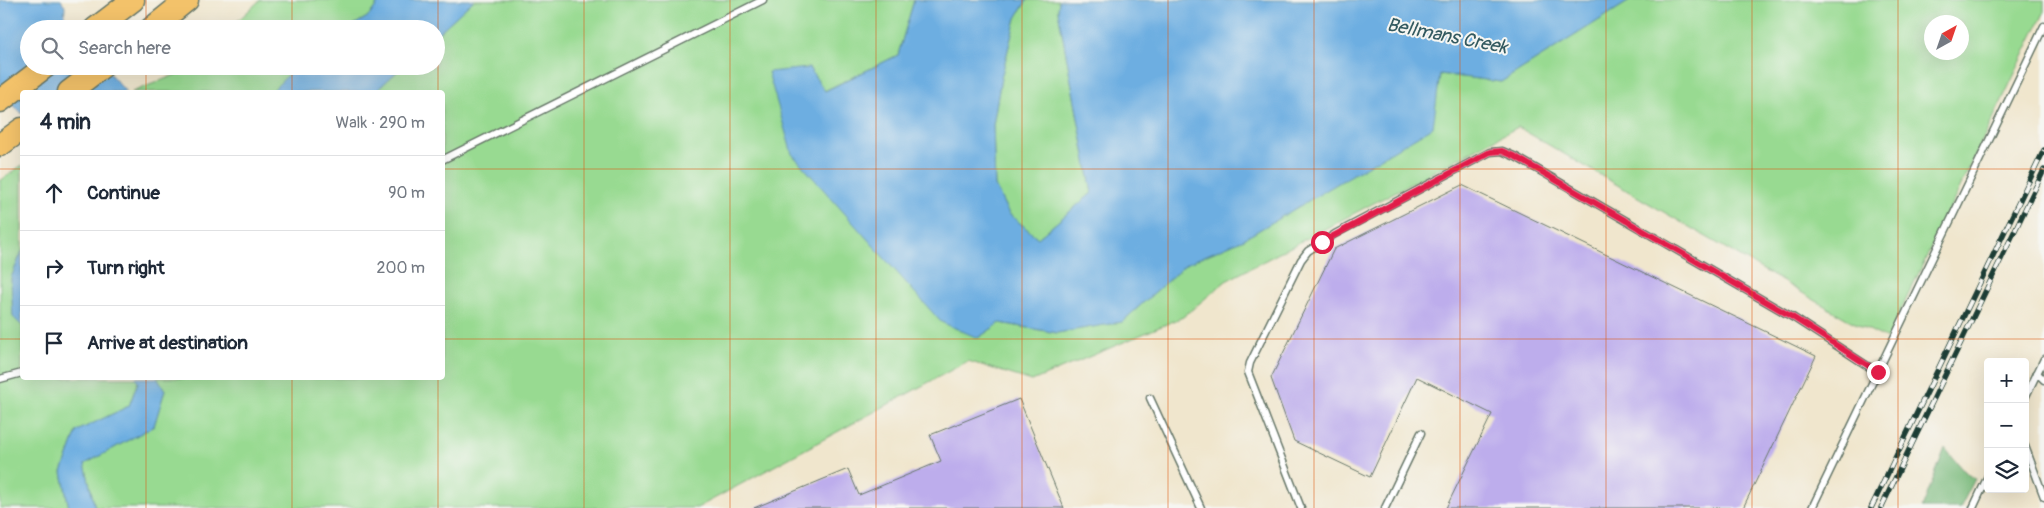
<!DOCTYPE html>
<html lang="en">
<head>
<meta charset="utf-8">
<style>
  :root { --surface:#fff; --page:#f2f2f3; --text:#1f2937; --muted:#747a83; --line:#e0e1e3 }
  body { margin:0; font-family:Pangolin,sans-serif; background:var(--page); color:var(--text) }
  .controls { position:absolute; right:15px; bottom:15px; display:grid; overflow:hidden; border-radius:5px; box-shadow:0 5px 20px #0002 }
  .controls button { width:45px; height:45px; display:grid; place-items:center; padding:0; border:0; border-bottom:1px solid var(--line); background:var(--surface); color:var(--text); font:25px sans-serif }
  .compass { position:absolute; left:1924px; top:15px; width:45px; height:45px; border-radius:50%; background:var(--surface); box-shadow:0 5px 20px #0002; rotate:40deg }
  .stop { position:absolute; width:15px; height:15px; margin:-11px; border:4px solid #e11d48; border-radius:50%; background:#fff }
  .stop.end { background:#e11d48; border-color:#fff; box-shadow:0 1px 5px #0008 }
  .list { margin:0; padding:0; list-style:none }
  h2 { display:flex; justify-content:space-between; align-items:center; height:65px; margin:0; padding:0 20px; font-size:21px }
  h2 small { font-size:16px; font-weight:400; color:var(--muted) }
  .list li { display:grid; grid-template-columns:32px 1fr auto; gap:15px; align-items:center; box-sizing:border-box; height:75px; padding:0 20px; border-top:1px solid var(--line) }
  .list b { display:block; font-size:19px; white-space:nowrap }
  .list em { font-size:16px; font-style:normal; color:var(--muted) }
  .icon { flex:none; width:28px; height:28px; fill:none; stroke:currentColor; stroke-width:2; stroke-linecap:round; stroke-linejoin:round }
  .map { position:relative; flex:none; width:2044px; height:508px; overflow:hidden }
  .search { position:absolute; background:var(--surface); box-shadow:0 5px 20px #0002; left:20px; top:20px; width:425px; height:55px; display:flex; align-items:center; gap:12px; box-sizing:border-box; padding:0 18px; border-radius:28px; color:var(--muted); font-size:19px }
  .panel { position:absolute; background:var(--surface); box-shadow:0 5px 20px #0002; left:20px; top:90px; width:425px; height:290px; border-radius:5px }
  .map>svg:first-child { display:block }
</style>
</head>
<body>
<div class="map">
<svg width="2044" height="508" viewBox="0 0 2044 508">
  <rect width="100%" height="100%" fill="#f6f6f2"/>
  <filter id="ink" filterUnits="userSpaceOnUse"><feTurbulence type="fractalNoise" baseFrequency=".02" numOctaves="2"/><feDisplacementMap in="SourceGraphic" scale="10" xChannelSelector="R" yChannelSelector="G"/><feConvolveMatrix kernelMatrix="1 2 1 2 8 2 1 2 1" color-interpolation-filters="sRGB"/></filter>
  <filter id="wash" filterUnits="userSpaceOnUse"><feTurbulence type="fractalNoise" baseFrequency=".0096" numOctaves="4" result="noise"/><feDisplacementMap in="SourceGraphic" scale="20" xChannelSelector="R" yChannelSelector="G"/><feGaussianBlur stdDeviation="1.12" result="paint"/><feColorMatrix in="noise" values="0 0 0 0 0 0 0 0 0 0 0 0 0 0 0 0 0 1.4 0 .05"/><feComposite in="paint" operator="in"/></filter>
  <g filter="url(#wash)">
    <rect width="100%" height="100%" fill="#f0e6cd"/>
    <g fill="#98da91" stroke="#5c8c62" fill-rule="evenodd">
      <polygon points="260,0 380,0 369,16 347,29 229,29"/>
      <path d="M 474,0 L 914,0 L 898,55 L 824,91 L 809,68 L 978,338 L 1000,323 L 1057,333 L 1122,322 L 1186,264 L 1244,239 L 1432,127 L 1440,74 L 1501,82 L 1631,0 L 2044,0 L 2044,13 L 1887,339 L 1847,319 L 1518,127 L 1226,281 L 1183,317 L 1032,381 L 968,361 L 697,508 L 95,508 L 85,464 L 154,426 L 165,390 L 157,378 L 442,378 L 442,92 L 375,92 L 403,66 L 436,66 L 436,35 ZM 1932,22 L 1962,22 L 1962,52 L 1932,52 Z"/>
      <polygon points="1027,0 1059,0 1058,11 1092,193 1038,238 1009,214 995,186 993,125 1001,78 1016,18"/>
      <polygon points="187,66 297,66 271,92 132,92 180,73"/>
      <polygon points="22,165 22,251 11,278 13,317 22,326 22,378 135,378 138,381 129,406 77,431 62,472 69,508 0,508 0,181"/>
    </g>
    <polygon fill="#7aba7b" stroke="#4c7c58" points="1945,448 1961,468 1975,479 1960,508 1922,508"/>
    <g fill="#6daee1" stroke="#46768a">
      <polygon points="0,0 61,0 65,6 64,22 71,29 29,29 29,66 103,66 126,92 22,92 22,114 0,91"/>
      <polygon points="380,0 474,0 436,35 436,29 347,29 369,16"/>
      <polygon points="914,0 1027,0 1016,18 1001,78 993,125 995,186 1009,214 1038,238 1092,193 1058,11 1059,0 1631,0 1501,82 1440,74 1433,127 1244,239 1186,264 1122,322 1057,333 1000,323 978,338 941,322 792,154 768,72 809,68 825,91 898,55"/>
      <polygon points="297,66 403,66 375,92 271,92"/>
      <polygon points="22,251 22,326 13,317 11,278"/>
      <polygon points="135,378 157,378 165,390 154,426 85,464 95,508 69,508 62,472 77,431 129,406 138,382"/>
    </g>
    <g id="blocks">
      <g fill="#bdadec">
        <polygon points="1462,185 1816,356 1743,508 1446,508 1492,414 1417,377 1370,477 1294,441 1271,378 1334,249"/>
        <polygon points="1019,399 1064,508 754,508 848,469 859,495 941,461 930,435"/>
      </g>
    </g>
  </g>
  <g filter="url(#ink)">
    <use href="#blocks" fill-opacity="0" stroke="#68786a" stroke-width="1"/>
    <g fill="none" stroke-linecap="round" stroke-linejoin="round">
      <g stroke="#68786a" stroke-width="9">
        <g id="lane">
          <polyline points="442,160 763,0"/>
          <polyline points="2037,373 2044,380"/>
          <polyline points="0,379 22,373"/>
          <polyline points="1150,398 1201,508"/>
          <polyline points="2025,398 2044,359"/>
          <polyline points="2025,446 2044,497"/>
          <polyline points="1301,508 1248,372 1250,363 1301,260 1308,251 1335,234 1490,152 1502,151 1516,157 1794,318 1877,372"/>
          <polyline points="1385,508 1421,433"/>
          <polyline points="1812,508 2044,26"/>
          <polyline points="1973,508 1988,476"/>
        </g>
      </g>
      <g stroke="#68786a" stroke-width="25">
        <g id="highway">
          <polyline points="95,29 133,0"/>
          <polyline points="151,29 187,0"/>
          <polyline points="69,92 103,66"/>
          <polyline points="0,101 46,66"/>
          <polyline points="0,145 22,129"/>
        </g>
      </g>
      <use href="#lane" stroke="#fff" stroke-width="6"/>
      <use href="#highway" stroke="#f3c26a" stroke-width="22"/>
      <g stroke="#1f3d34" stroke-width="5.5">
        <g id="rail">
          <polyline points="1871,508 2044,150"/>
          <polyline points="1881,508 2044,170"/>
        </g>
      </g>
      <use href="#rail" stroke="#f6f6f2" stroke-width="4" stroke-dasharray="11" stroke-linecap="butt"/>
    </g>
  </g>
  <g fill="none" stroke-linecap="round" stroke-linejoin="round" filter="url(#ink)">
    <polyline stroke="#e11d48" stroke-width="6" points="1322,242 1490,152 1502,151 1516,157 1794,318 1878,372"/>
  </g>
  <path fill="none" stroke="#de580e" stroke-width="1" stroke-opacity="0.55" d="M 146,0 L 146,29M 292,0 L 292,29M 438,0 L 438,92M 584,0 L 584,508M 730,0 L 730,508M 876,0 L 876,508M 1022,0 L 1022,508M 1168,0 L 1168,508M 1314,0 L 1314,508M 1460,0 L 1460,508M 1606,0 L 1606,508M 1752,0 L 1752,508M 1898,0 L 1898,508M 146,66 L 146,92M 292,66 L 292,92M 0,169 L 22,169M 442,169 L 2044,169M 0,339 L 22,339M 442,339 L 2044,339M 146,378 L 146,508M 292,378 L 292,508M 438,378 L 438,508"/>
  <g text-anchor="middle" dominant-baseline="central" stroke-width="4" stroke-linejoin="round" paint-order="stroke">
    <g font-size="19" font-style="italic" fill="#32595f" stroke="#f6f6f2">
      <text transform="translate(1447 36) rotate(11)">Bellmans Creek</text>
    </g>
  </g>
</svg>
<div class="controls">
<button>+</button>
<button>−</button>
<button><svg class="icon" aria-label="layers" viewBox="0 0 24 24"><path d="M12 4l9 5-9 5-9-5zM3 14l9 5 9-5"/></svg></button>
</div>
<svg class="compass" viewBox="-18 -18 36 36"><path d="M0-13l5 13h-10z" fill="#e53935"/><path d="M0 13l5-13h-10z" fill="#747a83"/></svg>
<div class="stop" style="left:1322px;top:242px"></div>
<div class="stop end" style="left:1878px;top:372px"></div>
<div class="search"><svg class="icon" aria-label="search" viewBox="0 0 24 24"><circle cx="10" cy="10" r="6"/><path d="M15 15l6 6"/></svg>Search here</div>
<section class="panel">
<h2>4 min<small>Walk · 290 m</small></h2>
<ul class="list">
<li><svg class="icon" aria-label="ahead" viewBox="0 0 24 24"><path d="M12 20V5M6 11l6-6 6 6"/></svg><div><b>Continue</b></div><em>90 m</em></li>
<li><svg class="icon" aria-label="right" viewBox="0 0 24 24"><path d="M7 20v-9h11M14 6l5 5-5 5"/></svg><div><b>Turn right</b></div><em>200 m</em></li>
<li><svg class="icon" aria-label="arrive" viewBox="0 0 24 24"><path d="M6 21V4h12l-3 4 3 4H6"/></svg><div><b>Arrive at destination</b></div></li>
</ul>
</section>
</div>
</body>
</html>
